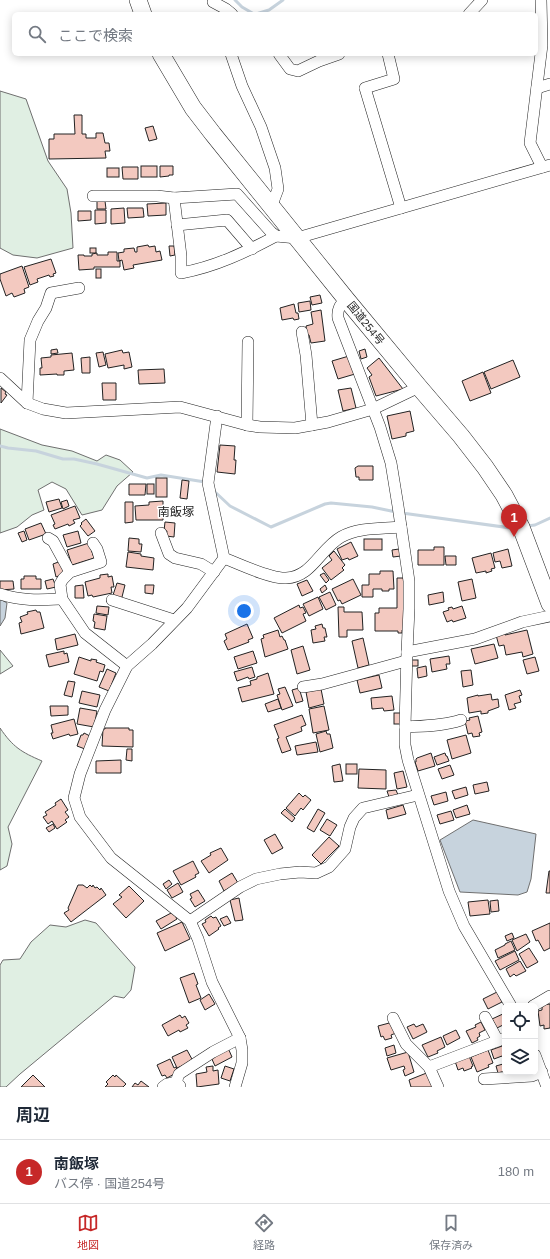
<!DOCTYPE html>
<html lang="ja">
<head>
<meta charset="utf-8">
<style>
  :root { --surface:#fff; --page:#f2f2f3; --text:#1f2937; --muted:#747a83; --line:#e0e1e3; --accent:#c62828 }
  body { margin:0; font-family:Arial,"Noto Sans JP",sans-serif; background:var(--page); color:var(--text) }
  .controls { position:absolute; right:12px; bottom:12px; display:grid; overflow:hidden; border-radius:6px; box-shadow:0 2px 10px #0003 }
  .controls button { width:36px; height:36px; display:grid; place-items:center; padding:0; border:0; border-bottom:1px solid var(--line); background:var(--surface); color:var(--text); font:20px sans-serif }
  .you { position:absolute; left:244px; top:611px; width:14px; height:14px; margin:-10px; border:3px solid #fff; border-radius:50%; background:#1a73e8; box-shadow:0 0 0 6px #1a73e833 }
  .badge { display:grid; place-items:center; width:26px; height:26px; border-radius:50%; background:var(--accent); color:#fff; font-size:13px; font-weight:700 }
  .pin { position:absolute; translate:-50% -33px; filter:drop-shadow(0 1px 2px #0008) }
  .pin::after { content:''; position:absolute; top:21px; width:14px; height:12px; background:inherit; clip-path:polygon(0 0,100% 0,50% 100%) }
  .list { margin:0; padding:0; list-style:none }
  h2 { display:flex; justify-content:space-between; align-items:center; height:52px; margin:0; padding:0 16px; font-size:17px }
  h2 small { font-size:13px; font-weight:400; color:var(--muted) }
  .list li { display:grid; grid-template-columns:26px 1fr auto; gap:12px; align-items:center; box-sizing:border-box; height:64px; padding:0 16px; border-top:1px solid var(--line) }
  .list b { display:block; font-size:15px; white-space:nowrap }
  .list p { margin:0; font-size:13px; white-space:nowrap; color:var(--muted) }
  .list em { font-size:13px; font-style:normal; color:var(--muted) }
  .icon { flex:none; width:22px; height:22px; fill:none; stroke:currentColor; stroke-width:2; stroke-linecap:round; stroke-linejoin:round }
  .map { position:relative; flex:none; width:550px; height:1087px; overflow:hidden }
  .search { position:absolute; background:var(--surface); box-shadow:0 2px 10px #0003; left:12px; right:12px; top:12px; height:44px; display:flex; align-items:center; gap:10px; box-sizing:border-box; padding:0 14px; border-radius:6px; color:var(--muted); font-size:15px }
  .sheet { height:116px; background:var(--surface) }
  nav { display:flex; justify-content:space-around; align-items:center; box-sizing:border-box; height:56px; border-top:1px solid var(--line); background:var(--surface); font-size:11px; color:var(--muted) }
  nav a { display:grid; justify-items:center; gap:2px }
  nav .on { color:var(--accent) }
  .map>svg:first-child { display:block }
</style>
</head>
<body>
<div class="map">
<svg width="550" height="1087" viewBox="0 0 550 1087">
  <rect width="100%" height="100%" fill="#fff"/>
  <g fill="#e0efe3" stroke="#6f6f6f">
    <polygon points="0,91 26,99 48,161 67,189 71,213 73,248 37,258 13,255 0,248"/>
    <polygon points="0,429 42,445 72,451 97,461 106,455 120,460 133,472 117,486 102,510 82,515 66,489 52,482 38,490 44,510 32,515 17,527 0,533"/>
    <polygon points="0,650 13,666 0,674"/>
    <path d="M 0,728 C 13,747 21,752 42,761 L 8,827 L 12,844 L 7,866 L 0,870 Z"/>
    <polygon points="85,920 96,923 135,967 131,990 124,998 114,996 20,1074 6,1087 0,1087 0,965 3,960 20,959 31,942 50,925 66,927"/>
  </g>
  <g fill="#c7d3dd" stroke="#6f6f6f">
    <polygon points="0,599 7,603 5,618 0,626"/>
    <polygon points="473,820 536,834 531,879 527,892 518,895 460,892 440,840"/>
  </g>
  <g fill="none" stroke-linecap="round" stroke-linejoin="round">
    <g stroke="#c7d3dd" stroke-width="3">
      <polyline points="235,0 242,7 254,14"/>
      <polyline points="256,14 269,10 283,0"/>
      <polyline points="0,446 8,448 36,451 63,459 74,459 97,464 147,478 161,475 205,482"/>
      <polyline points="213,490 230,506 271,527 325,504 331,503 372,507 396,512"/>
      <polyline points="402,513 511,528 515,527"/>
      <polyline points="527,526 535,525 550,518"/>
    </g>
  </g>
  <g fill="#f3c9c0" stroke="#222">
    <polygon points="74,115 82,115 82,134 86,134 86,138 96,138 96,133 103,133 105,143 109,143 110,151 105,151 106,158 49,159 49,139 54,139 54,134 75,134"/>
    <polygon points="153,126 157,139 149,141 145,128"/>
    <rect x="141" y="166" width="16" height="11"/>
    <polygon points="160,166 173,166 173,175 169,175 169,176 160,177"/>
    <polygon points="122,167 138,167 138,179 123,179"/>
    <rect x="107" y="168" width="12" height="9"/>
    <polygon points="97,201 105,201 106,209 97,209"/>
    <polygon points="166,203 166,215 148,216 147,204"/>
    <polygon points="124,208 125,223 111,224 111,209"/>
    <polygon points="127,208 143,208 144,217 128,218"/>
    <polygon points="95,210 106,210 106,223 95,224"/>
    <polygon points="78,211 91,211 91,220 78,221"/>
    <polygon points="148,245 149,247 155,246 156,252 160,251 162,260 133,265 134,268 124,270 122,260 119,261 118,253 124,252 124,249 134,248 135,252 137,252 137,247"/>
    <polygon points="169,246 174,246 175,255 170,256"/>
    <rect x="90" y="248" width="6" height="5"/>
    <polygon points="108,252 117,252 117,261 120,261 120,267 94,267 94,269 79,270 78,255 84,255 84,256 92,256 92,254 97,253 97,255 108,255"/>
    <polygon points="51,259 56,273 53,274 54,276 50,277 49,275 37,279 38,282 30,285 24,267"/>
    <polygon points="22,266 29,287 24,289 25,293 14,297 12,293 6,296 0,279 0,274"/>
    <rect x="96" y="269" width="5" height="9"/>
    <polygon points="320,295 322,303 312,305 310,297"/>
    <polygon points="310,301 311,310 299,312 298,303"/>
    <polygon points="294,304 296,313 298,313 299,319 294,320 293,318 282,320 280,308"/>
    <polygon points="321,310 325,341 311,343 309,335 307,335 306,326 313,324 311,312"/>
    <polygon points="57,349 58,353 51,354 51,350"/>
    <polygon points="365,349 367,357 361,359 359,351"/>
    <polygon points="122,350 123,353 129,352 132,367 124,369 124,365 108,368 105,354"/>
    <polygon points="103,352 106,365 99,367 96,353"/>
    <polygon points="72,353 74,370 64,371 64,375 57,375 57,374 40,375 40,368 42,368 41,358 51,357 51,355"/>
    <polygon points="349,356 355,374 338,379 332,361"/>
    <polygon points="90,357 90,373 82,373 81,358"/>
    <polygon points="379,358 403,389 376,396 369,377 372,375 367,368"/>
    <polygon points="513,360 520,377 491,389 484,372"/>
    <polygon points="164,369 165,383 139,384 138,370"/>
    <polygon points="483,372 491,393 470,401 462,381"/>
    <polygon points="102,383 116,383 116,400 103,400"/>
    <polygon points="1,388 6,392 5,394 7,395 1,403"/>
    <polygon points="351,388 356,408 343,411 338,390"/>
    <polygon points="410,411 414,431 406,433 406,436 392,439 387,416"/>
    <polygon points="220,445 235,446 234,460 236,460 235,474 217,472"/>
    <polygon points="358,466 373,466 373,480 359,480 359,477 356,477 355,468"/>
    <rect x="156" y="478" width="11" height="19"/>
    <polygon points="182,480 189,481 187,499 180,498"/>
    <polygon points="129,484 146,484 145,495 129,495"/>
    <rect x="147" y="484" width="7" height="10"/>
    <polygon points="59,499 62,508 49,512 46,502"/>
    <polygon points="67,500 69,506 63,509 61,502"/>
    <polygon points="163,501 163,520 136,520 135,506 149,505 149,502"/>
    <polygon points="125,502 133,502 133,522 125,523"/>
    <polygon points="75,506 80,518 73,520 75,523 69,526 68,524 55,529 53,525 55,524 51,515"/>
    <polygon points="86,519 95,531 88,536 80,526 82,524 81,523"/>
    <polygon points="165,522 175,523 174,537 166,536 167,531 164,531"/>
    <polygon points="41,523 46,534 29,540 25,529"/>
    <polygon points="24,531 27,540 22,542 18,533"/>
    <polygon points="78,531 81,543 67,547 63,535"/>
    <polygon points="129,538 139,539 139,544 142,544 141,552 128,551"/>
    <rect x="364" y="539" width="18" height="11"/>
    <polygon points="351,542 358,556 349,560 348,558 342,560 337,549"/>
    <polygon points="89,543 94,558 72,565 67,550"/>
    <polygon points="434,547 444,547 444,565 418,565 418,550 434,550"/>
    <polygon points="399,549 401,556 393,557 392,550"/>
    <polygon points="508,549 512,566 502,568 500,561 495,562 493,553"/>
    <polygon points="334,551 345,565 342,568 344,570 331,580 322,568 332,560 329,556"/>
    <polygon points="128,552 141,554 141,556 154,558 153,570 126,567"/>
    <polygon points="491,553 495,568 491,569 492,571 486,573 486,571 476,573 472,558"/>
    <polygon points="445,556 456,556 456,565 446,565"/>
    <polygon points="61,561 66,573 56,577 53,564"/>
    <polygon points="380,571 393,571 394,589 389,589 389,591 382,591 382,589 373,589 373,597 362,597 362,585 369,585 369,574 380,574"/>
    <polygon points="324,573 329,580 326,583 320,575"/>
    <polygon points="108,574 108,577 112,576 114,587 111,587 112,593 93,597 92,595 88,596 85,582 100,578 100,575"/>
    <polygon points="24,576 36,576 36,579 41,579 41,589 21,589 21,579 24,579"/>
    <polygon points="397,578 405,578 405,630 402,630 402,633 398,633 398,631 375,631 375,613 379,613 379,608 397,608"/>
    <polygon points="53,579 56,587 47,589 45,581"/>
    <polygon points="353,579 361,595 342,604 340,600 338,601 332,589"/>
    <polygon points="472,579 476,598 462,601 458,582"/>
    <polygon points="307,580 313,591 302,596 297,584"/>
    <polygon points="0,581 13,581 14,589 0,590"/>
    <polygon points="117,583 125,585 121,601 112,598"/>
    <polygon points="83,585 84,598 75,598 75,586"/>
    <polygon points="145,585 154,585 153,594 145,593"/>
    <polygon points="325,585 327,589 322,593 320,589"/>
    <polygon points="330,592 336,605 326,610 319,597"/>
    <polygon points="443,592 444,602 429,605 428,595"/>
    <polygon points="318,597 323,609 309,616 303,604"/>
    <polygon points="299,605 300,608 303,607 306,613 303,614 306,621 282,633 274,618"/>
    <polygon points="97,606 109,607 108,615 96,613"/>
    <polygon points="462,606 466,618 453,622 452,620 447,622 443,612 449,610 448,608 452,607 453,609"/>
    <polygon points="338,607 344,607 344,612 362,612 363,630 347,630 347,637 339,637"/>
    <polygon points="36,610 37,612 40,612 44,628 21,634 19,623 22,622 20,617 28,614 27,612"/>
    <polygon points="94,614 107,616 105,630 94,628 95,622 93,621"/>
    <polygon points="247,624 253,638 248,640 249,642 228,650 224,641 227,639 225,634"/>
    <polygon points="322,624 323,628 325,628 327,637 324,637 325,641 313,643 311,630 316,629 315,626"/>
    <polygon points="278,630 280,637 282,636 284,640 285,640 288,649 265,657 261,639 264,638 263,635"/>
    <polygon points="527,630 533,654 523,657 522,652 506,655 504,645 499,646 496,635 505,633 505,635"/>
    <polygon points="75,634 78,645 57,650 55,639"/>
    <polygon points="363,638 369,665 358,668 352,641"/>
    <polygon points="494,644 498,658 475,664 471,649"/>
    <polygon points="303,646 310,670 297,674 291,650"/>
    <polygon points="64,651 64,654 67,653 69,662 49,667 46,655"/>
    <polygon points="253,651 257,663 238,669 234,657"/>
    <polygon points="449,656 450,664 446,664 447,669 432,672 430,659"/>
    <polygon points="79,657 91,661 91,659 97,660 96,662 105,665 103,672 100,671 97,681 74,674"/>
    <polygon points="535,657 539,671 527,674 523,660"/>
    <rect x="411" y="660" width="7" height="6"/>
    <polygon points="426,666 427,676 418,678 417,668"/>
    <polygon points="252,667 255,677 249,679 248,677 237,681 234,672"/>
    <polygon points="107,669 116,673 109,691 99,687"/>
    <polygon points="471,670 473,685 463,687 461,671"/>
    <polygon points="268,673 274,694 242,702 238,688 251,685 250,681 257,679 257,677"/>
    <polygon points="379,675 382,688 360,693 357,680"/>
    <polygon points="68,681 75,682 72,697 64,695"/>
    <polygon points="285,687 293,706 282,710 277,695 280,694 278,689"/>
    <polygon points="299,688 303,701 296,703 292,690"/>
    <polygon points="321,689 324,704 309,708 306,692"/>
    <polygon points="520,690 522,695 519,696 521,702 514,704 516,708 509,710 505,695"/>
    <polygon points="82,691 100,695 97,707 79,703"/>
    <polygon points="491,694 492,700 498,699 499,707 488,711 488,713 481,714 481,711 469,713 467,698 478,695 478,696"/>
    <polygon points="392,696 394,710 384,711 383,708 372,709 371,698"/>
    <polygon points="278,699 281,708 268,712 265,704"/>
    <polygon points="50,706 68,706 68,715 51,716"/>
    <polygon points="324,706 329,730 313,733 309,709"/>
    <polygon points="80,708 97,711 94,727 77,724"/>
    <rect x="394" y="713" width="7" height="11"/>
    <polygon points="302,715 306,725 301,727 302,731 286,737 291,750 282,753 277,739 279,738 274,725"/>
    <polygon points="478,716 482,732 479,733 480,736 473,737 472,733 468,734 465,721 470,720 469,718"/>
    <polygon points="74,719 78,734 70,736 69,734 53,739 51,733 53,733 51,725"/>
    <polygon points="105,728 129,728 129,730 133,730 133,747 102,746 103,729 105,729"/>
    <polygon points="326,731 327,734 330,734 333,748 320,752 316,734"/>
    <polygon points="84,733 90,736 85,749 77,746 81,735 83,735"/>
    <polygon points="466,735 471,753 452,759 447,740"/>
    <polygon points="316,742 318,752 297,755 295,746"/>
    <polygon points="127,749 132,749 132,761 126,760"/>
    <polygon points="431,753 435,766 418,771 415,762 416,762 416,759 417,758"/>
    <polygon points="445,753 446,756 447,756 449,761 437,765 434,757"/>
    <polygon points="121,760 121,773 96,773 96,761"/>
    <polygon points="340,764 343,781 334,782 332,766"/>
    <rect x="346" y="764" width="11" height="10"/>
    <polygon points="450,765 454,775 442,779 438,769"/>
    <polygon points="359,769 386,770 386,789 358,788"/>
    <polygon points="403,771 407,787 397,789 394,773"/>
    <polygon points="487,782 489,791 475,794 473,785"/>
    <polygon points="466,787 468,795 455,799 452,791"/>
    <polygon points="396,790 398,795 389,797 387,791"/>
    <polygon points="446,792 448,801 434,805 431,796"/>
    <polygon points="299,793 303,797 305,795 311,800 303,810 301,808 295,816 286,808"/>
    <polygon points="61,799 68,810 65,812 69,817 65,820 67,822 57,829 52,821 48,824 43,817 47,815 45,812 56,805 55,803"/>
    <polygon points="403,805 406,814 388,819 386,810"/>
    <polygon points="467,805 470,814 456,818 453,810"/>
    <polygon points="285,809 295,818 292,822 281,813"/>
    <polygon points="318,809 325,813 314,832 307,828"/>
    <polygon points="451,811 454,820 440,824 437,815"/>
    <polygon points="327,819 337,825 330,836 320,830"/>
    <polygon points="53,824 55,828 49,832 46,828"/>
    <polygon points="275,834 283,848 272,854 264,840"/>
    <polygon points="329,837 339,846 321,864 312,855"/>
    <polygon points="221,848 228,860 209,873 201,861 211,855 210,853"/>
    <polygon points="193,861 199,873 195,875 196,877 181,885 173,871"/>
    <polygon points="549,871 550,871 550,893 546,893"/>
    <polygon points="232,873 238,883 224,891 219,881"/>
    <polygon points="169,880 172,884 166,889 163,884"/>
    <polygon points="178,883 183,892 172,898 167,890"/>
    <polygon points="78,885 83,885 87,888 90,885 92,887 93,885 95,888 97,887 100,890 101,888 106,895 71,922 64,913 69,910 68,908"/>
    <polygon points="129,886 144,901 126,918 113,904 122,897 119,895"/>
    <polygon points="198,890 205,901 195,907 190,899 192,898 190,894"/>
    <polygon points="239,898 243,920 235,921 230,900"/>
    <polygon points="488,900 490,914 470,916 468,902"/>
    <polygon points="498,900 499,911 491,912 490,901"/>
    <polygon points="173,912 177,919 161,929 156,921"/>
    <polygon points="211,916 213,918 216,917 221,926 218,928 219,929 209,936 202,924 206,922 205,920"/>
    <polygon points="227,916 231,923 224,926 220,919"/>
    <polygon points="182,922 190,939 165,951 157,933"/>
    <polygon points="550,923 550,948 544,951 538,940 536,941 532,931"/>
    <polygon points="512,933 514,938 507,941 505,936"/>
    <polygon points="526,934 530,942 517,951 512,940"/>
    <polygon points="511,941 515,950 498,958 495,950 505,945 505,944"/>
    <polygon points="529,948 538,962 527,968 519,954"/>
    <polygon points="515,951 519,960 500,970 495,961"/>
    <polygon points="520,961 526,971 516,976 514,974 510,977 506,969"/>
    <polygon points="194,973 198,984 196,985 201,998 189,1003 180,978"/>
    <polygon points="497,992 502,1002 488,1009 483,999"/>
    <polygon points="209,994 215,1004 205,1010 200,1000"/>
    <polygon points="550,1004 550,1028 544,1029 544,1025 540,1026 538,1011 542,1010 542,1005"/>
    <polygon points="505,1013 505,1024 497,1028 492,1019"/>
    <polygon points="180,1015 182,1018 185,1016 189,1023 186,1025 188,1028 180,1032 179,1030 168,1036 162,1025"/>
    <polygon points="393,1022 396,1033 391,1035 392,1038 385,1040 383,1036 381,1037 378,1026"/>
    <polygon points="481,1022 485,1030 479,1033 480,1036 477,1038 478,1040 472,1043 466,1031 476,1027 475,1025"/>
    <polygon points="414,1024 416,1027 423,1024 427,1032 413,1039 407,1027"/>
    <polygon points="456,1030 460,1038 447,1045 443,1036"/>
    <polygon points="441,1037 445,1047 437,1051 438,1053 428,1057 422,1045"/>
    <polygon points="394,1045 396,1053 387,1056 385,1048"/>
    <polygon points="505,1045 505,1057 503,1058 502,1056 494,1059 491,1050"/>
    <polygon points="228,1048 232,1057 215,1066 211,1057"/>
    <polygon points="187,1050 193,1061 177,1068 172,1057"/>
    <polygon points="488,1050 493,1063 488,1065 489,1067 477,1072 471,1057"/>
    <polygon points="408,1052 414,1072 405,1076 403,1070 405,1069 404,1066 391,1070 387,1058"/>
    <polygon points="469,1056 473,1066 471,1067 472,1068 464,1071 463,1068 458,1070 455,1061"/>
    <polygon points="170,1059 174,1068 176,1067 178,1072 167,1078 165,1075 162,1076 157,1065"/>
    <polygon points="503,1064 505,1071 498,1073 496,1066"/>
    <polygon points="213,1066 213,1071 218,1070 219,1084 197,1087 196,1074 207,1072 206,1067"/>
    <polygon points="225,1066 234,1069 230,1081 221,1078"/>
    <polygon points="429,1072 433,1087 411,1087 409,1080"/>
    <polygon points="33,1075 45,1087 21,1087"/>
    <polygon points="113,1075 115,1077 116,1075 126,1084 123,1087 105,1087 108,1084 106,1082"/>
    <polygon points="141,1081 149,1087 132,1087 135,1083 138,1085"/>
  </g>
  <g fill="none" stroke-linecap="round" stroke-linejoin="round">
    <g stroke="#222" stroke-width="12">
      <g id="minor">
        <polyline points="541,0 542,45 530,143 542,167"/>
        <polyline points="213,2 226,9 232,14"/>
        <polyline points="469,14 482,0"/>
        <polyline points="231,54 242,86 261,127 275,168 278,189 272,205"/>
        <polyline points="279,54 290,69 298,71 319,61 339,54"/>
        <polyline points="388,54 394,79 365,88 401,208"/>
        <polyline points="537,88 550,84"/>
        <polyline points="93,196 157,196 174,198 237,194 271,232 276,236 297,238 550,165"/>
        <path d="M 174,198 L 181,256 L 181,273 C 215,267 246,252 276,236"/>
        <polyline points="177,225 227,220 252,249"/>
        <path d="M 346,299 C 340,305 337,309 338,318 L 380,427 L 391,463 L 398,506 L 409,581 L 409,609 L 407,652 L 405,727 L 405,745 L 408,760 L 449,891 L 464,926 L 511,1006"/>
        <polyline points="302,332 306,355 312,425"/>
        <polyline points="0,378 27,403 43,409 66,413 180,407 247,425 260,427 295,428 328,422 373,409 419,387"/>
        <polyline points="27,403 30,340 38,321 46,308 51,293 79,288"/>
        <polyline points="217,416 208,483 224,558 187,608 152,644 127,666 105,710 80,774 74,798 80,817 111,858 190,921 198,939 212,982 240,1038 242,1050 242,1063 235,1087"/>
        <polyline points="247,425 248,342"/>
        <polyline points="161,533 169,554 175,558 201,564 214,572"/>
        <polyline points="48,538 53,541 70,572"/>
        <polyline points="93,543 97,549 101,562 70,572 63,579 60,584 62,599 85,633 127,666"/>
        <path d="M 224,558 C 239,564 271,579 286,578 C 312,577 320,549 341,537 C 359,527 380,529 401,527"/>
        <path d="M 0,594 C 22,601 39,600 62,599"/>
        <polyline points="112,600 174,620"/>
        <polyline points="407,652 475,639 522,622 550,616"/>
        <polyline points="303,687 322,684 406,661"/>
        <path d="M 405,727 C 423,726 443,726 461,720"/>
        <polyline points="190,921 240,887 256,879 280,874 300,872 316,873 329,867 345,849 350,827 354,818 363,808 418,795"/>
        <polyline points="533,1006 550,996"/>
        <polyline points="485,1017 498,1041"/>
        <polyline points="393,1018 406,1044 429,1067 438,1087"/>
        <polyline points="535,1055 547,1087"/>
        <polyline points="429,1067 505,1038"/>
        <polyline points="484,1079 532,1076 542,1072"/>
        <polyline points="176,1082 179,1074 213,1052 240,1038"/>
        <polyline points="163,1087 167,1084 176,1082 180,1086"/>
      </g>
    </g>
    <g stroke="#222" stroke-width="18">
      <g id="highway">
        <polyline points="138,0 143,14"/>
        <polyline points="161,54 193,108 213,134 346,299 419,387 461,436 485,467 504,495 521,527 550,604"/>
      </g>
    </g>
    <use href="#minor" stroke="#fff" stroke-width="11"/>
    <use href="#highway" stroke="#fff" stroke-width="17"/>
  </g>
  <g text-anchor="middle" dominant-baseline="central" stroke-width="3" stroke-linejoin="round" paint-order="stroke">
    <g font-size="11" fill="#222" stroke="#fff">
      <text transform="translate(366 323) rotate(51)">国道254号</text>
    </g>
    <g font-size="12" fill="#222" stroke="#fff">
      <text x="176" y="512">南飯塚</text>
    </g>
  </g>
</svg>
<div class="controls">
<button><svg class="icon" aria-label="locate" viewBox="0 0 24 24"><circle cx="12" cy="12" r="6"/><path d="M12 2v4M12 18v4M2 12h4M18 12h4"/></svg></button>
<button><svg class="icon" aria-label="layers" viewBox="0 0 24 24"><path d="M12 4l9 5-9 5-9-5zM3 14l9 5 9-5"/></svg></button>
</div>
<div class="you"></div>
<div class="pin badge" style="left:514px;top:537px">1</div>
<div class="search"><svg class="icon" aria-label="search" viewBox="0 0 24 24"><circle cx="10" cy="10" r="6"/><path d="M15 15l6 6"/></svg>ここで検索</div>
</div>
<section class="sheet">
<h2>周辺<small></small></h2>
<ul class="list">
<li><span class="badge">1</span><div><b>南飯塚</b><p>バス停 · 国道254号</p></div><em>180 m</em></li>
</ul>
</section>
<nav>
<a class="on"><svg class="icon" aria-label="map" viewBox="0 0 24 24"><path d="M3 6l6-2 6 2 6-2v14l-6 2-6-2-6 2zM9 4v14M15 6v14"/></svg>地図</a>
<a><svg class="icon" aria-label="directions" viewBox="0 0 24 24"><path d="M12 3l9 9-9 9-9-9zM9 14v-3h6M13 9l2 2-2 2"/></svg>経路</a>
<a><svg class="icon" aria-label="saved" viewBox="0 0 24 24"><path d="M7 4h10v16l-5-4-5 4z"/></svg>保存済み</a>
</nav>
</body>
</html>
